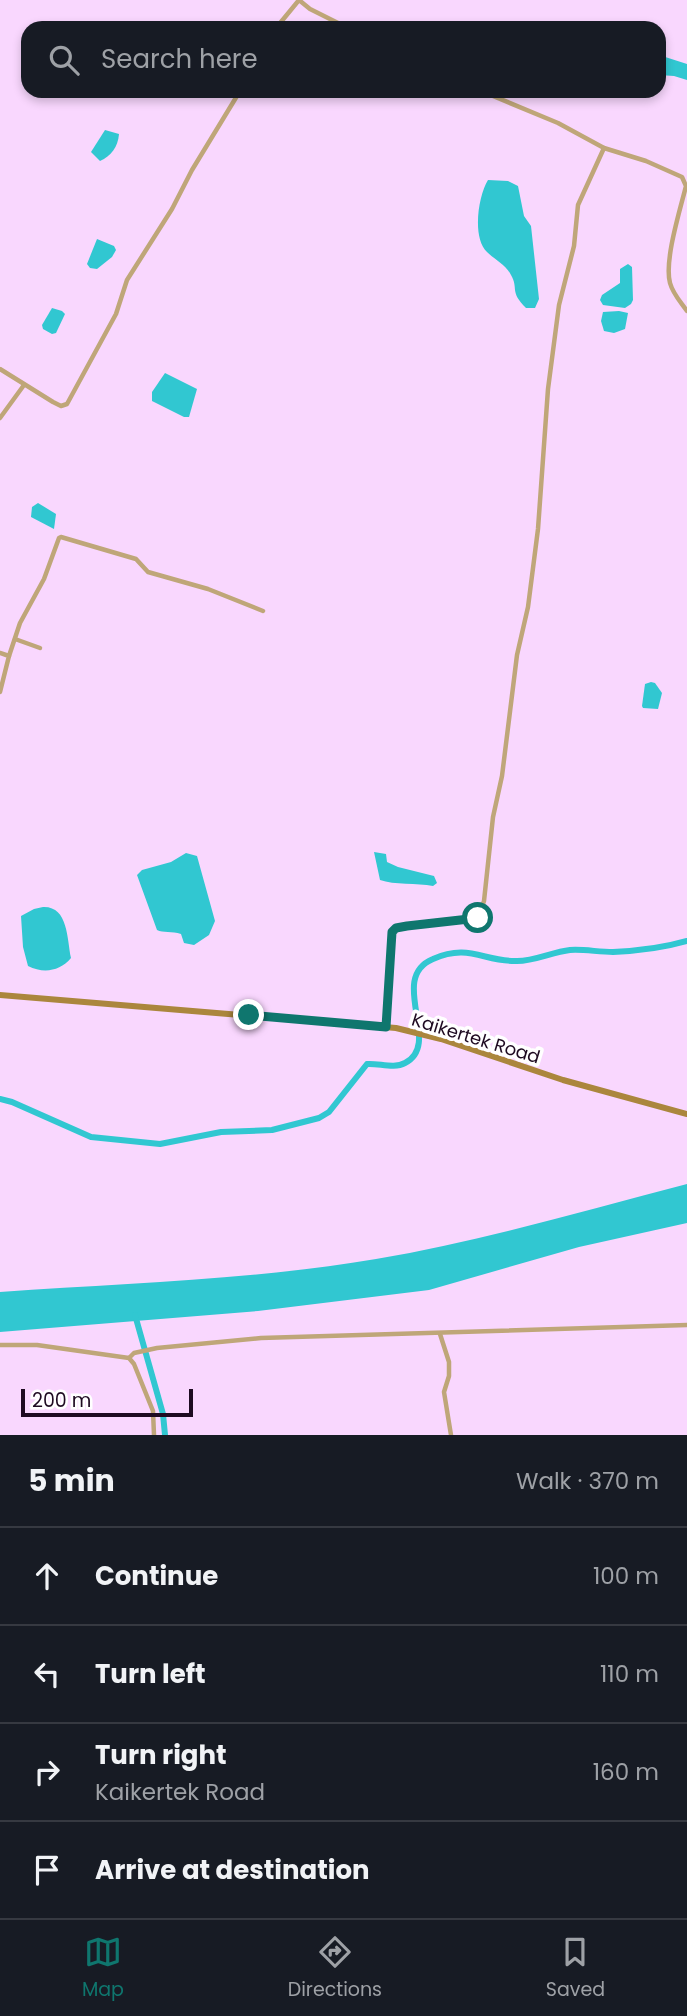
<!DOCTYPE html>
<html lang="en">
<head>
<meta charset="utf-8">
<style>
  :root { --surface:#171b24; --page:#20242c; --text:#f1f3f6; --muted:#9ea1a6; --line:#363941; --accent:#0f766e }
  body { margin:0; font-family:Poppins,sans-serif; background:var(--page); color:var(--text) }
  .scale { position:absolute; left:21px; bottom:18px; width:172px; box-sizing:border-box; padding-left:7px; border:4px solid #1e0a21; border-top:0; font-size:19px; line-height:24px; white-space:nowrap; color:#1e0a21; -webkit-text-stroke:5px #fff; paint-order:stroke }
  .stop { position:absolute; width:21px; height:21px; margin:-16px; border:5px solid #0f766e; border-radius:50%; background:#fff }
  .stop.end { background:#0f766e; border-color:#fff; box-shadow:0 2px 7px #0008 }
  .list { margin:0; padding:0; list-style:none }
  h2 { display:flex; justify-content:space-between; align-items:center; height:91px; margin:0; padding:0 28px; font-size:30px }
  h2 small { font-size:23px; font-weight:400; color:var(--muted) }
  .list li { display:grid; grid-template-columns:46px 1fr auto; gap:21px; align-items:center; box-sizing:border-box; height:98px; padding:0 28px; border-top:2px solid var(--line) }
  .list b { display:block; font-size:26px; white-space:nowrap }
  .list p { margin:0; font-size:23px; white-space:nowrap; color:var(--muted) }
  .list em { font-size:23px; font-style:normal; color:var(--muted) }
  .icon { flex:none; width:38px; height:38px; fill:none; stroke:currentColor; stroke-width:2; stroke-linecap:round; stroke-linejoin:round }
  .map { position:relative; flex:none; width:687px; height:1435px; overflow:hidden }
  .search { position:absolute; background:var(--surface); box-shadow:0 4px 10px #0003; left:21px; right:21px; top:21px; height:77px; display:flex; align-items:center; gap:18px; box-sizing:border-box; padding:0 24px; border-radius:21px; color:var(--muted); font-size:26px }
  .sheet { height:483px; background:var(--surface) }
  nav { display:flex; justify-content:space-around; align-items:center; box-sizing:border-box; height:98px; border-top:2px solid var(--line); background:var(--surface); font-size:19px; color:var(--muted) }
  nav a { display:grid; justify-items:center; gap:4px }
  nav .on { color:var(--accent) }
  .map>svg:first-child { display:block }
</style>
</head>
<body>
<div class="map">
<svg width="687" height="1435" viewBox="0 0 687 1435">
  <rect width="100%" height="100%" fill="#f9d7fe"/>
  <g fill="#31c7d1">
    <polygon points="659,55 687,64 687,80 674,76 659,75"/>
    <path d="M 105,130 L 119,134 C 118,147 111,156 100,161 L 91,152 Z"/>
    <path d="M 488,180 L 508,181 L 518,186 L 524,216 L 531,226 L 539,299 L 535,308 L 526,308 C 509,291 519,289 511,275 C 506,265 494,259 487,252 C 472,238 478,196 488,180 Z"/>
    <polygon points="97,239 114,246 116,250 112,257 97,269 90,268 87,264"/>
    <polygon points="628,264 632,267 633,300 631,304 625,308 603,305 600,300 602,295 620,283 620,269"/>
    <polygon points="52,308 62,311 65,314 56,333 52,334 43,329 42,325"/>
    <polygon points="619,311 628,313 625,329 614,333 604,331 601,321 603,312"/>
    <polygon points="165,373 197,389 189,417 184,417 152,401 152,392"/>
    <polygon points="38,503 56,514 54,529 31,517 32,507"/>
    <polygon points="651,682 655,683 662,693 658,709 643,708 642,706 645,684"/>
    <path d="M 374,852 L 386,854 L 387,862 L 398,867 L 434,876 L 437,883 L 433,886 C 417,883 394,885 380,880 Z"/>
    <path d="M 186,853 L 197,856 L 215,921 L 209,935 L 194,945 L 184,943 L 181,934 C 172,931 163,933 157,930 L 137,875 L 142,870 L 171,862 Z"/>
    <path d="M 43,907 C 68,906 67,938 71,958 C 60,971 44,974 28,966 L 23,947 L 21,916 L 34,909 Z"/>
    <path d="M 687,1184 L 687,1223 L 579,1247 L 429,1290 L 258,1311 L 0,1332 L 0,1292 C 125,1283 253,1280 376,1259 C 481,1241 584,1211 687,1184 Z"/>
  </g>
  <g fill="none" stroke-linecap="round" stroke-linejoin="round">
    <g stroke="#31c7d1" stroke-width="6">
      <path d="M 0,1099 L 12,1102 L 91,1137 L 160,1144 L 221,1132 L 272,1130 L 319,1118 L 329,1112 L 367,1064 C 379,1063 394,1069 405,1063 C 443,1044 387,978 433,959 C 469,943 484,962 517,961 C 535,961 552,952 570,950 C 584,949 598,952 613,952 C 638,951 663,948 687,941"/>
      <polyline points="135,1315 163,1414 165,1435"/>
    </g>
    <g stroke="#bfa679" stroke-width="4.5">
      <polyline points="276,28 299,0 310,9 348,28"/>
      <path d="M 481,91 L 558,123 L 604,148 L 646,161 L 682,177 L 686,186 C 680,210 664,261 670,283 C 673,294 680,301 687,311"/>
      <polyline points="0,369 53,402 61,406 67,404 116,314 127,280 172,209 192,170 240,91"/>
      <polyline points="0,418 24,385"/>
      <polyline points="15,639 40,648"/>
      <polyline points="0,653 9,656 0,692"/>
      <polyline points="9,656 20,623 44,579 59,538 61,537 136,559 148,572 208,589 263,611"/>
      <path d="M 386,1027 L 392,932 C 401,923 442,921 456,919 C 464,918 471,921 478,918 L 484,901 L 493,817 L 502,776 L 517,655 L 528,607 L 538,529 L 548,389 L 559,305 L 574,246 L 578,205 L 604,148"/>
      <polyline points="440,1334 449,1362 449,1376 444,1392 451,1435"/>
      <polyline points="0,1345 37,1345 129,1358 134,1364 153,1411 154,1435"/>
      <polyline points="129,1358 134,1353 157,1348 261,1338 687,1325"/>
    </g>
    <polyline stroke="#ab863d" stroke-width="6" points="0,995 396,1028 441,1039 563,1080 687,1114"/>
  </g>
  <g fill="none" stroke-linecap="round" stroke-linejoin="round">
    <polyline stroke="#0f766e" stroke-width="9" points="249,1015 386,1027 392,932 396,928 407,926 478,918"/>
  </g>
  <g text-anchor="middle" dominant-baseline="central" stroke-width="7" stroke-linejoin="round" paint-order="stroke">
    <g font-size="18" fill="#1e0a21" stroke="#fff">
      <text transform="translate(476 1038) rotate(17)">Kaikertek Road</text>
    </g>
  </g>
</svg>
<div class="scale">200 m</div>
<div class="stop" style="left:478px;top:918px"></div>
<div class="stop end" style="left:249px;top:1015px"></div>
<div class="search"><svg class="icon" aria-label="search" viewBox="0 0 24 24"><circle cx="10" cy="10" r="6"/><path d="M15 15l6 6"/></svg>Search here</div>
</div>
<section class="sheet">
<h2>5 min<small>Walk · 370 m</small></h2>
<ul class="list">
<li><svg class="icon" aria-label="ahead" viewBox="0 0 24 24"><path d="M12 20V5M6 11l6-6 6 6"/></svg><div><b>Continue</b></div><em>100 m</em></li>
<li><svg class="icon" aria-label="left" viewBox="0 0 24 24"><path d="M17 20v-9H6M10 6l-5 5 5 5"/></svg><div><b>Turn left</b></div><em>110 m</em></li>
<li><svg class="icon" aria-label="right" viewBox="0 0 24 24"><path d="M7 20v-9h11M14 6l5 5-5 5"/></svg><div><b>Turn right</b><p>Kaikertek Road</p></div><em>160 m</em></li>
<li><svg class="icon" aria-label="arrive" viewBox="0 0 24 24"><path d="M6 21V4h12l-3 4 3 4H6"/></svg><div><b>Arrive at destination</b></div></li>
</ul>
</section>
<nav>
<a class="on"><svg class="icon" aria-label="map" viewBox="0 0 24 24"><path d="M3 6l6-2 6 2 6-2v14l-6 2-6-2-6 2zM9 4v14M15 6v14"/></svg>Map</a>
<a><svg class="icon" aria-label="directions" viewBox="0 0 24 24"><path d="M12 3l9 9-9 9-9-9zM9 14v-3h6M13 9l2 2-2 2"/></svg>Directions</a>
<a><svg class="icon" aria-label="saved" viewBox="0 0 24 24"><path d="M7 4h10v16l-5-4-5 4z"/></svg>Saved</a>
</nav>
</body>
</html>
